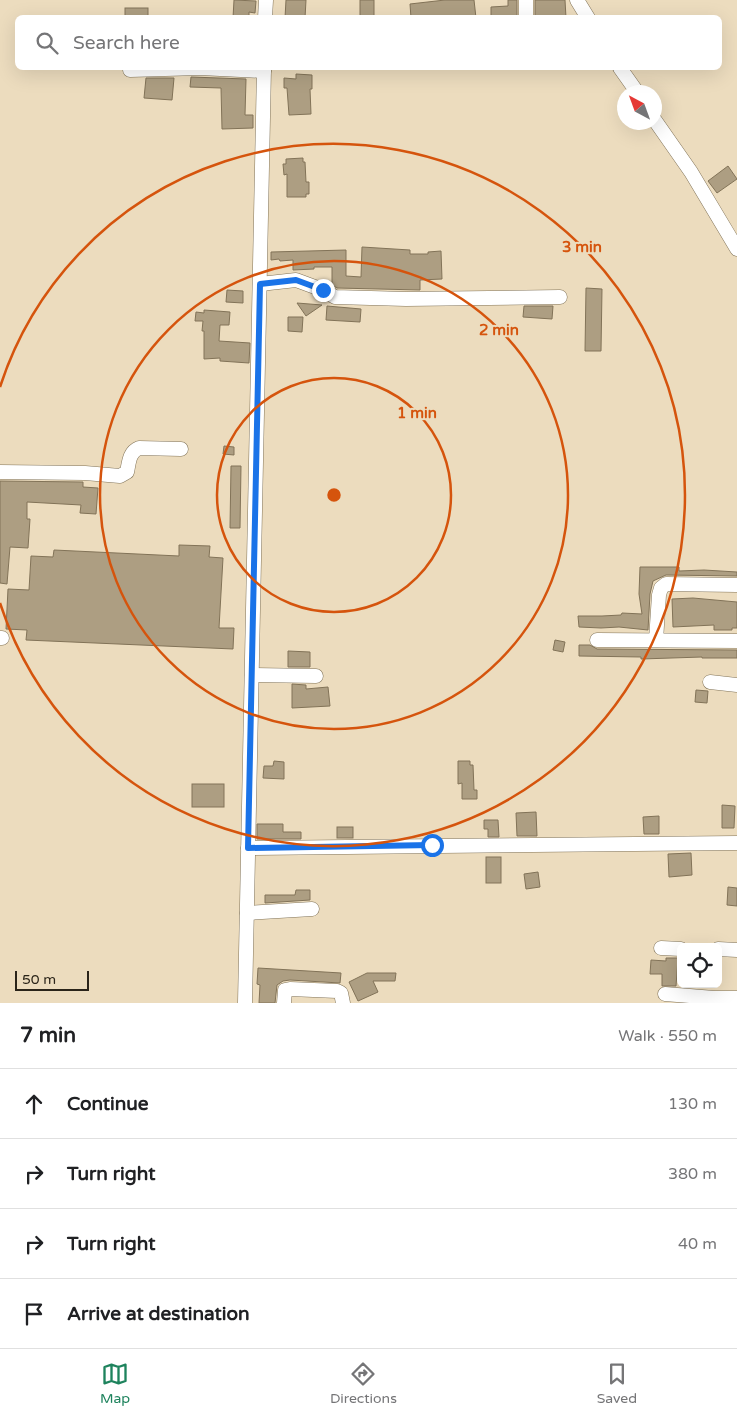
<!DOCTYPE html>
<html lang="en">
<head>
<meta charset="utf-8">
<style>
  :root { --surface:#fff; --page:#f2f2f2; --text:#202124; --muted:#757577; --line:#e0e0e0; --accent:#1e835d }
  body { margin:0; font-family:"Varela Round",sans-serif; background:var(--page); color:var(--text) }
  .controls { position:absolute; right:15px; bottom:15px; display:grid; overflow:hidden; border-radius:8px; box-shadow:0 5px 20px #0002 }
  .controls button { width:45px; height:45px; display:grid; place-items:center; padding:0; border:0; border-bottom:1px solid var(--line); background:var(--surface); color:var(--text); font:25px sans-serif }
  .compass { position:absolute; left:617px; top:85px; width:45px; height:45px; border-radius:50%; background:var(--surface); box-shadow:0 5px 20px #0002; rotate:319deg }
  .scale { position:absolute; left:15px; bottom:12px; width:74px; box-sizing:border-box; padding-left:5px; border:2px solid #2a2419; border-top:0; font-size:14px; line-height:18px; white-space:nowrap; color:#2a2419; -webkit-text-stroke:4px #ecdcbe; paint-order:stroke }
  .stop { position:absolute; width:15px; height:15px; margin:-11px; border:4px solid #1a73e8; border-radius:50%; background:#fff }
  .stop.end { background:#1a73e8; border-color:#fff; box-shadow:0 1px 5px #0008 }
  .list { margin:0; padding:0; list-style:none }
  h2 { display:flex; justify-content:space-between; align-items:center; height:65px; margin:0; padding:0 20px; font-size:21px }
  h2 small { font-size:16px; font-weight:400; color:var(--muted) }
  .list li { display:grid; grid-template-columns:32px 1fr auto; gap:15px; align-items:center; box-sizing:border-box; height:70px; padding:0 20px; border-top:1px solid var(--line) }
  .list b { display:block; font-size:19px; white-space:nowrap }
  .list em { font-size:16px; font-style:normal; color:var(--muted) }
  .icon { flex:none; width:28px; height:28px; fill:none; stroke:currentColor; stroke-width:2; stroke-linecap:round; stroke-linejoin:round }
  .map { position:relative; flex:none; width:737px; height:1003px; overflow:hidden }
  .search { position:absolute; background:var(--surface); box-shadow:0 5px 20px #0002; left:15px; right:15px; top:15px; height:55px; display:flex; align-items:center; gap:12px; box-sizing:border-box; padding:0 18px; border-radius:8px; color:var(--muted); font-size:19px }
  .sheet { height:345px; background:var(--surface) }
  nav { display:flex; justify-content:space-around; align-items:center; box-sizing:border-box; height:70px; border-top:1px solid var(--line); background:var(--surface); font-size:14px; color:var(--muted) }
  nav a { display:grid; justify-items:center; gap:2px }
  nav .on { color:var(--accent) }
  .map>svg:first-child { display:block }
</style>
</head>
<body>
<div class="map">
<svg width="737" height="1003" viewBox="0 0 737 1003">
  <rect width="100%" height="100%" fill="#ecdcbe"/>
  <g fill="#ad9e82" stroke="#827358">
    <polygon points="234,0 256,1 255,13 249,12 249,18 233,18"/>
    <polygon points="286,0 306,0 305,18 285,18"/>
    <rect x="360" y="0" width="14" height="18"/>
    <polygon points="445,0 474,0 476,18 411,18 410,4"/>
    <polygon points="508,0 517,0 517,18 491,18 491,7 508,6"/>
    <polygon points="535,0 565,0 566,18 535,18"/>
    <rect x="125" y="8" width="23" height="10"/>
    <polygon points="296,74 312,75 312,89 310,89 311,114 289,115 287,88 284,88 284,78 296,79"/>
    <polygon points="191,77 246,79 245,115 253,115 253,128 222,129 221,88 190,87"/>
    <polygon points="146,78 174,78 172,100 144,98"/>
    <polygon points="303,158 303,162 305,162 306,182 309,182 309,194 306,194 306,197 287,197 287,174 284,175 283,164 286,164 286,159"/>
    <polygon points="728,166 737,179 717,193 708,181"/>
    <polygon points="362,247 410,250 410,254 428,254 428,252 441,251 442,279 420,280 420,290 337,288 332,285 332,267 314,267 314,269 293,270 293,260 280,261 279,259 271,260 271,252 346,250 346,276 361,277"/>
    <polygon points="586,288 602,289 601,351 585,351"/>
    <polygon points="227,290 243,291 243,303 226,302"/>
    <polygon points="297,303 322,305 306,316"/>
    <polygon points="327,306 361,309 360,322 326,320"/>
    <polygon points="524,306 553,306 552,319 523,317"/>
    <polygon points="204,310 230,312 229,325 220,325 219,341 250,343 249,363 220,361 220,358 204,359 204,331 202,331 203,321 195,321 196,312 204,313"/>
    <polygon points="288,317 303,317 302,332 288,331"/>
    <polygon points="224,446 234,447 234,455 223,454"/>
    <polygon points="231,466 241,466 240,528 230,528"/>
    <polygon points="0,481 83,482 83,487 98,488 96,514 80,513 81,505 27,502 27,519 30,519 28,548 10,547 7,584 0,583"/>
    <polygon points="179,545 210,546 209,557 223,558 219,628 234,628 233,649 26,640 27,630 6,629 8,589 29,590 31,556 53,557 54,550 179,556"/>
    <polygon points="640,567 679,567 679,571 704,570 737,572 737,576 666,575 653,581 650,594 648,630 619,627 601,628 579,627 578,616 602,616 621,615 622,613 642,614 639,594"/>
    <polygon points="693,598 737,602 737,628 732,628 732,630 714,630 714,625 673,627 672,599"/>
    <polygon points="555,640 565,642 563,652 553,650"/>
    <polygon points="579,645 590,645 597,649 737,650 737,658 702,658 702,657 641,659 641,657 579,656"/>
    <polygon points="288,651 310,652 310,667 288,667"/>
    <polygon points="292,684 306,685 306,689 328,687 330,706 292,708"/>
    <polygon points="696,690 708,691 707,703 695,702"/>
    <polygon points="274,761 284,762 284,779 263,778 264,766 273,766"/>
    <polygon points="458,761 470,761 470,765 473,765 474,790 477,790 477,799 462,799 462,783 458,784"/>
    <rect x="192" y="784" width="32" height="23"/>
    <polygon points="722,805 735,806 734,828 722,828"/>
    <polygon points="536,812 537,836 517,836 516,813"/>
    <polygon points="659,816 659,834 644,834 643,817"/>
    <polygon points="484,820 498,820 499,837 488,837 488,829 484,829"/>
    <polygon points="257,824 283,824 283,832 301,832 301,839 257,839"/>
    <rect x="337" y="827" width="16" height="11"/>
    <polygon points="691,853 692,875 669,877 668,854"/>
    <rect x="486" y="857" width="15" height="26"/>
    <polygon points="538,872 540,887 526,889 524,874"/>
    <polygon points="728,887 737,888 737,906 727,905"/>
    <polygon points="296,890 310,890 310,900 265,903 265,895 295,895"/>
    <polygon points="666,958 678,958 676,986 662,986 662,974 650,974 651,960 666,961"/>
    <polygon points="258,968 341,973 340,983 290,980 283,981 277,985 275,1003 259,1003 260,985 257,984"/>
    <polygon points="367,973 396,973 395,981 373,981 378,992 358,1001 349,982"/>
  </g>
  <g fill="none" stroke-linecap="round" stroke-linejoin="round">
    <g stroke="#827459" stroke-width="15">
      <g id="minor">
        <polyline points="526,0 526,18"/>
        <polyline points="577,0 588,18"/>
        <polyline points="265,18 266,0"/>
        <polyline points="620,68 637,92"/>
        <polyline points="130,70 200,68 264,71"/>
        <polyline points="654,119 691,172 737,249"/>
        <polyline points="260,284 296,280 323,290 335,297 406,299 560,297"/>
        <path d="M 0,472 L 85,473 L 120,476 L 127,472 C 129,463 129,452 139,448 L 181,449"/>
        <polyline points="0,638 2,638"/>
        <polyline points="597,640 737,641"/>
        <polyline points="656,640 659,595 661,588 666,584 737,585"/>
        <polyline points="252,675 316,676"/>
        <polyline points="710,682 737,685"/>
        <polyline points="248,848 737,843"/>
        <polyline points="247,913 312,909"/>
        <polyline points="661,948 681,949"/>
        <polyline points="718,949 737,950"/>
        <polyline points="665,994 714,998 737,998"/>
        <polyline points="245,1003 264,68"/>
        <polyline points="284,1003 285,990 290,989 337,991 341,993 343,1003"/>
      </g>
    </g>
    <use href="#minor" stroke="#fff" stroke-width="14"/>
  </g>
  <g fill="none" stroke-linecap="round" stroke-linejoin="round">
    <polyline stroke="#1a73e8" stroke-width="6" points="323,290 296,280 260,284 248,848 432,845"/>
  </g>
  <g fill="none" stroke="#d5540d" stroke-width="2.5">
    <circle cx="334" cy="495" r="117"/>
    <circle cx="334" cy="495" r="234"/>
    <path d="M0 387A351 351 0 1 1 0 603"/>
  </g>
  <circle cx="334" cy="495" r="8" fill="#d5540d" stroke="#ecdcbe" stroke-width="2.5"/>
  <g font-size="15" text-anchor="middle" font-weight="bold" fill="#d5540d" stroke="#ecdcbe" stroke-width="4" stroke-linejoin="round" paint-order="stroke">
    <text x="582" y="252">3 min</text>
    <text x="499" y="335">2 min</text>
    <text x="417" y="418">1 min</text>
  </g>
</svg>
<div class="controls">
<button><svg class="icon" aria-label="locate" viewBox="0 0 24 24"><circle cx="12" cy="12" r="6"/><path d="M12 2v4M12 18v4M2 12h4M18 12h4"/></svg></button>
</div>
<svg class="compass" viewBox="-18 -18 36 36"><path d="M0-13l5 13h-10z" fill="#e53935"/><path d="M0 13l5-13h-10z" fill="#757577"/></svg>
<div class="scale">50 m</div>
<div class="stop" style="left:432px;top:845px"></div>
<div class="stop end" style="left:323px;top:290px"></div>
<div class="search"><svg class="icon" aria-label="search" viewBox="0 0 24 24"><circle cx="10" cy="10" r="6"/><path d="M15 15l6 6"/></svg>Search here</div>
</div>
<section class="sheet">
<h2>7 min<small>Walk · 550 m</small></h2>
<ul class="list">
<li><svg class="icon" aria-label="ahead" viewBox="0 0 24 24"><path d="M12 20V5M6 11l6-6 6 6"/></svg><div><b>Continue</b></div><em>130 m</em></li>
<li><svg class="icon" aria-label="right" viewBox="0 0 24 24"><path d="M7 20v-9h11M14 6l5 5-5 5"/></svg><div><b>Turn right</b></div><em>380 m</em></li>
<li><svg class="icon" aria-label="right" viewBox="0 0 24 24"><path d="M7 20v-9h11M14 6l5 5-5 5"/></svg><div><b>Turn right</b></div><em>40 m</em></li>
<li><svg class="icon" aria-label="arrive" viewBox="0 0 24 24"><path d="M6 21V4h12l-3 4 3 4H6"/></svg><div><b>Arrive at destination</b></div></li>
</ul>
</section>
<nav>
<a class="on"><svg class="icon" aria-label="map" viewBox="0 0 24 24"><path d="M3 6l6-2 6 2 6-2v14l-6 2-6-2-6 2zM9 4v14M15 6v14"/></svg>Map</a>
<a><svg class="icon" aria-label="directions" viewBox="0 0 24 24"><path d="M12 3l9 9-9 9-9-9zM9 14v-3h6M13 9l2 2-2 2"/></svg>Directions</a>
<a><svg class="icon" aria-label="saved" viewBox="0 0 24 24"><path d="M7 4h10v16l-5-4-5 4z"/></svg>Saved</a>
</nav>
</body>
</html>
